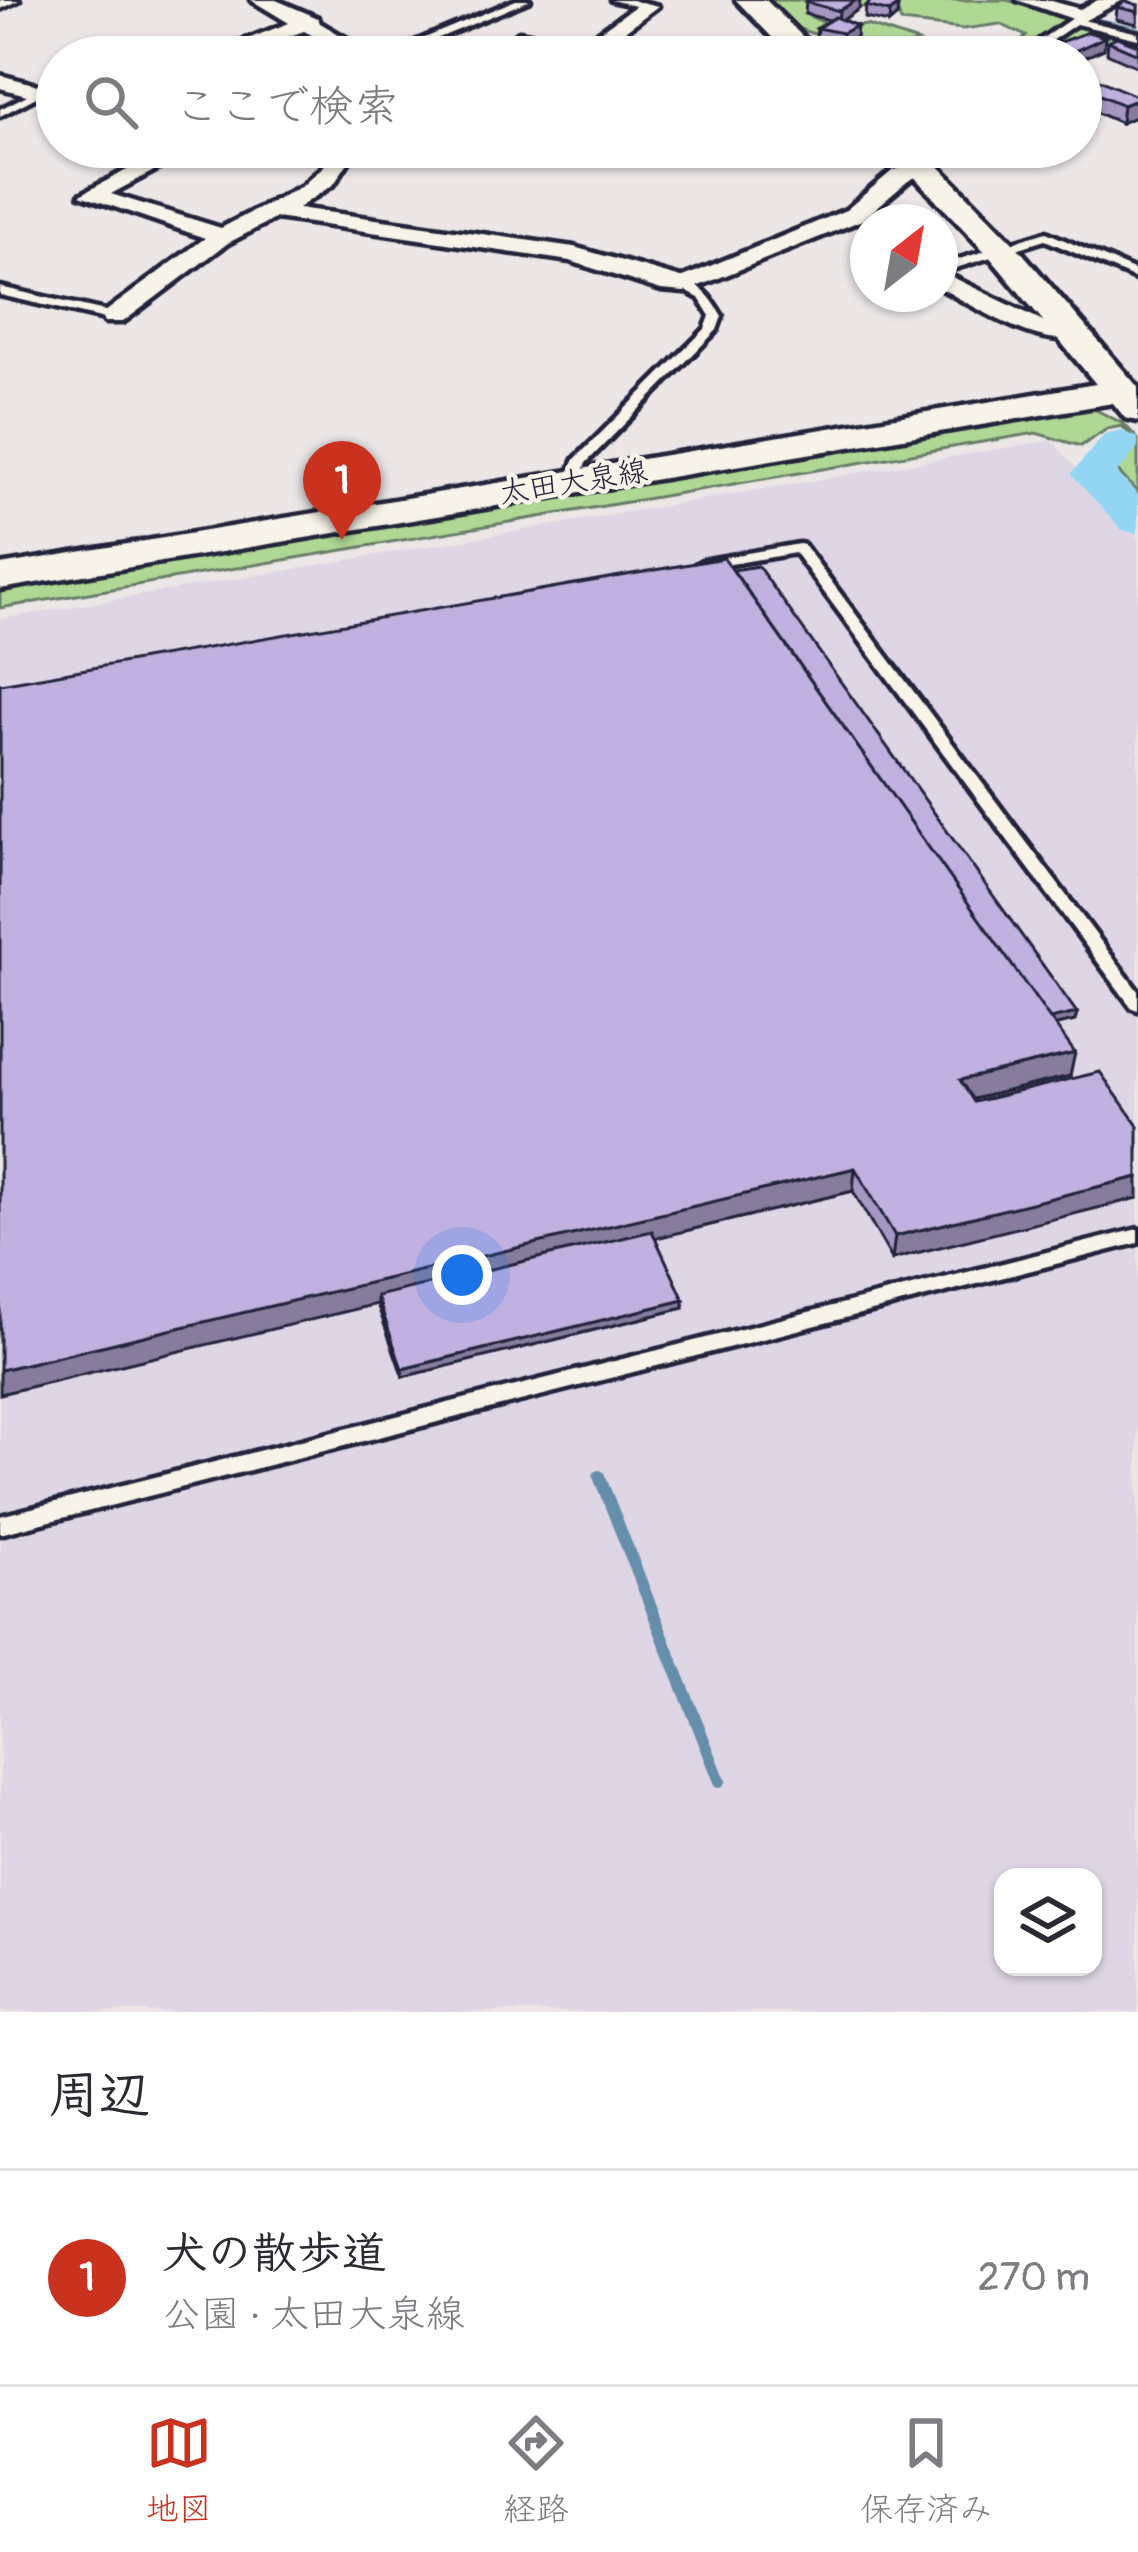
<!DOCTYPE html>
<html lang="ja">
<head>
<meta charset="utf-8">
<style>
  :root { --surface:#fff; --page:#f2f2f3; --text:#2b2b33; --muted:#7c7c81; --line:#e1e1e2; --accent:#c8321e }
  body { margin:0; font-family:Pangolin,"Klee One",sans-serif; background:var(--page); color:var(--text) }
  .controls { position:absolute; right:36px; bottom:36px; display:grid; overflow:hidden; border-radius:24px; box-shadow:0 3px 9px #0004 }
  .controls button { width:108px; height:108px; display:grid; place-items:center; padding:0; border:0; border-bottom:3px solid var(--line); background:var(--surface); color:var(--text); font:60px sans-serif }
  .compass { position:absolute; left:850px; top:204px; width:108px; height:108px; border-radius:50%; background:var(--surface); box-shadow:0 3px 9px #0004; rotate:31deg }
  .you { position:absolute; left:462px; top:1275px; width:42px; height:42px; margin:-30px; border:9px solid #fff; border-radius:50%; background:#1a73e8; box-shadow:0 0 0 18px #1a73e833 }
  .badge { display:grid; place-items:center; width:78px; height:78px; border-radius:50%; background:var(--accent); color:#fff; font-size:39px; font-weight:700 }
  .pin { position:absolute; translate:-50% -99px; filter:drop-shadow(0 3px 6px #0008) }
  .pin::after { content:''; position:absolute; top:63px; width:42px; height:36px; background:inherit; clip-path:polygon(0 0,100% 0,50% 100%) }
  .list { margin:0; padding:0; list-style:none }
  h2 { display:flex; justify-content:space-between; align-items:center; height:156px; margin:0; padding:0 48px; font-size:51px }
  h2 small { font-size:39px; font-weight:400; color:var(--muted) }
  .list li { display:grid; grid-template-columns:78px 1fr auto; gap:36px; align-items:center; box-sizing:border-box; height:216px; padding:0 48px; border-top:3px solid var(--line) }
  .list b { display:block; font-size:45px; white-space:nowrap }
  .list p { margin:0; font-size:39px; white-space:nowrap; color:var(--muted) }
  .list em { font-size:39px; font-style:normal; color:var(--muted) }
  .icon { flex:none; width:66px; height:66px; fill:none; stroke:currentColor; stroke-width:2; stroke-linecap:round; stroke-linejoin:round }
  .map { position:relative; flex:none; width:1138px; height:2012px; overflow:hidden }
  .search { position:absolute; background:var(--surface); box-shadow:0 3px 9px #0004; left:36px; right:36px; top:36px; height:132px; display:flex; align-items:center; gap:30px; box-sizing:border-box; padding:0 42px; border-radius:66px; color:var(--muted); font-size:45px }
  .sheet { height:372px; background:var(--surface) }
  nav { display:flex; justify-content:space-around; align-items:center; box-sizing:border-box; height:168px; border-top:3px solid var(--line); background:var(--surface); font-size:33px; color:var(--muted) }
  nav a { display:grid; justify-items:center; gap:6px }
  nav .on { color:var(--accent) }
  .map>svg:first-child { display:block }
</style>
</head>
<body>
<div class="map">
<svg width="1138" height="2012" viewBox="0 0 1138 2012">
  <rect width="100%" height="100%" fill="#ece6e7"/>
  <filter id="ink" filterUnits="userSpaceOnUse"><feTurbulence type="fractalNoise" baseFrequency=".00833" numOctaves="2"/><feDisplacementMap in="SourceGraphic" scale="24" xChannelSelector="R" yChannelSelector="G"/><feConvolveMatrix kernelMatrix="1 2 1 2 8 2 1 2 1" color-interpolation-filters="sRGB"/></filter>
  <g filter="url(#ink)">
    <path fill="#dfd6e5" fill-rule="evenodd" d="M 1051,440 L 1138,538 L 1138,2012 L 0,2012 L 0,619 ZM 1003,1877 L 1093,1877 L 1093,1967 L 1003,1967 Z"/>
    <g fill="#afd895" stroke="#687d68" stroke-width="3">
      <polygon points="770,0 1006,0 1138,32 1138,57 1092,41 1051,57 1007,57 1026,36 1000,24 963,29 901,22 898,13 832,2 805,14 827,24 814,34 799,29"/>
      <path d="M 866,25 L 918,42 C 882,57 848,66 814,41 L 834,29 Z"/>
      <polygon points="1088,406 1124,424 1138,439 1138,493 1114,467 1136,441 1122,426 1107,429 1081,446 1036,433 0,608 0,587"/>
    </g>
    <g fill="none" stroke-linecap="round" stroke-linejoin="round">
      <polyline stroke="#658eaa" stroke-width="6" points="1093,20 1138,30"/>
      <polyline stroke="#658eaa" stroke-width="12" points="599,1476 720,1781"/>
      <polygon fill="#92d6f4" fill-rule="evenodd" points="1120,430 1138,438 1138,448 1117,473 1138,495 1138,534 1122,530 1071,474 1105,434"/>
      <g stroke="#22223b" stroke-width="9">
        <g id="lane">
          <polygon points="516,0 530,0 393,57 379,57"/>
          <polygon points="611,0 632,0 653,6 648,9"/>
          <polygon points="1078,14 1086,14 1083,20 1138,33 1138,39 1076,24 1027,57 1015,57"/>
          <polygon points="35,91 44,93 0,116 0,109"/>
          <polygon points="1046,232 1138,272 1138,280 1045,240 940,273 940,265"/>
          <path d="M 680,282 C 701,282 712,299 722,316 L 717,330 L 586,463 L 577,485 L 567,485 L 565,482 L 575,459 L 705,329 L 710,316 L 699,298 L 680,288 Z"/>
          <polygon points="0,287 114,313 120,317 114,321 0,295"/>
          <polygon points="799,544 804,545 1138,991 1138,1010 1132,1008 795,553 702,569 695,565 702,561"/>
          <polygon points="1138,1229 1138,1243 0,1534 0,1516"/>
        </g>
      </g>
      <g stroke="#22223b" stroke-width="9">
        <g id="street">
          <polygon points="0,0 19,0 0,9"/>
          <polygon points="251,0 276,0 318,18 320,23 378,57 353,57 304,31 231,57 201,57 289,23"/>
          <polygon points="1017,0 1048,0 1080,9 1098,0 1123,0 1082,22"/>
          <polygon points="641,2 658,6 593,55 519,44 509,38 519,32 582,44"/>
          <polygon points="0,75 57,90 57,103 0,88"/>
          <polygon points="170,147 198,147 111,194 221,228 302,186 328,162 275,147 358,147 334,184 298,208 574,247 681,278 846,210 892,171 923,160 934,167 908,181 862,220 684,292 661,290 570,261 276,218 228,243 123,322 105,322 102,317 105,312 205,238 80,195"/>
          <path d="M 940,271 L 1045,322 L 1079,327 L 1083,332 C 1053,358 971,304 940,288 Z"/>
        </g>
      </g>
      <g stroke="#22223b" stroke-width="9">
        <g id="secondary">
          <polygon points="736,0 766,0 823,57 791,57"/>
          <polygon points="886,147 920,147 1012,241 1138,387 1138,421 1125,418 1113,403 0,589 0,565 1096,384 988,255"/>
        </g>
      </g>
      <use href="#lane" fill="#f7f3e8" fill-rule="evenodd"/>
      <use href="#street" fill="#f7f3e8" fill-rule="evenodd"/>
      <use href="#secondary" fill="#f7f3e8" fill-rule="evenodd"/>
    </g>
    <g fill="#a698c2" stroke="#22223b" stroke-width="3">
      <polygon points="811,0 860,0 859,9 843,20 857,26 856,37 841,45 816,39 817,28 829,20 805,14 806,2"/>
      <polygon points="898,5 897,16 889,23 865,18 866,6"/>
      <polygon points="1138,5 1137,24 1116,19 1117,7"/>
      <polygon points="1108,41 1138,45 1138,67 1107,53"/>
      <polygon points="1054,44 1104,49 1081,57 1053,57"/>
      <polygon points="1081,72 1137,116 1121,123 1081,106"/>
      <polygon points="0,684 1075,1021 1055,1025 1070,1076 972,1099 892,1259 853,1191 655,1238 684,1308 403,1377 377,1304"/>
    </g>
    <g fill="#877c9e" stroke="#22223b" stroke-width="3">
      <polygon points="856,0 860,0 859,9 838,23 839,11"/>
      <polygon points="898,5 897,16 889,23 890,12"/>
      <polygon points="857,26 856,37 841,45 842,33"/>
      <polygon points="1105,37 1104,49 1081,59 1081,57 1067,57 1068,54"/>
      <polygon points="1138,99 1137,116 1121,123 1123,105"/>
      <polygon points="1077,1013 1075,1021 1038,1029 1039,1021"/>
      <polygon points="1075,1053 1070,1076 956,1103 960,1080"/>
      <polygon points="855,1168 853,1191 379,1304 377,1296 377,1304 0,1394 0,1370"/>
      <polygon points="1138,1177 1138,1198 892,1259 895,1236"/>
      <polygon points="684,1300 684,1308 403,1377 402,1369"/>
    </g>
    <g fill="#c1b1e1" stroke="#22223b" stroke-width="3">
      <polygon points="811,0 856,0 839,11 806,2"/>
      <polygon points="872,0 882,0 898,5 890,12 866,6"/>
      <polygon points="1126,1 1138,5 1138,12 1117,7"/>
      <polygon points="835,17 857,26 842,33 817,28"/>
      <polygon points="1088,32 1105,37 1068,54 1054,44"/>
      <polygon points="1117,37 1138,45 1138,54 1108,41"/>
      <polygon points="1005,53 1042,55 1046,57 1013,57"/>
      <polygon points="1081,72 1138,97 1138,99 1123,105 1081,87"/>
      <polygon points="724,558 1075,1053 960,1080 974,1102 1100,1072 1138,1126 1138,1177 895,1236 855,1168 0,1370 0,684"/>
      <polygon points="758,566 1077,1013 1050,1019 733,570"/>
      <polygon points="652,1231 684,1300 402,1369 377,1296"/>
    </g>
  </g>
  <g text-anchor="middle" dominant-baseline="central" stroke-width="9" stroke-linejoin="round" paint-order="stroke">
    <g font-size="30" fill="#22223b" stroke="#f7f3e8">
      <text transform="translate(573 482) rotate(-9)">太田大泉線</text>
    </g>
  </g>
</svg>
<div class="controls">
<button><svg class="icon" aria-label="layers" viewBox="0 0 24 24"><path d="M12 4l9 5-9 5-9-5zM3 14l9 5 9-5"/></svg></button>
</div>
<svg class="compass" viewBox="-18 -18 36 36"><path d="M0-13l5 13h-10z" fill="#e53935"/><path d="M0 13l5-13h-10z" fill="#7c7c81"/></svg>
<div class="you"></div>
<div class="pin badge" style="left:342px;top:540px">1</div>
<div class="search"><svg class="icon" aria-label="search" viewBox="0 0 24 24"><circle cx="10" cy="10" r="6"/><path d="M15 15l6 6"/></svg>ここで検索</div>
</div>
<section class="sheet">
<h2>周辺<small></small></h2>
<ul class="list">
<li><span class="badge">1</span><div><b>犬の散歩道</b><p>公園 · 太田大泉線</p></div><em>270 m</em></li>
</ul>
</section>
<nav>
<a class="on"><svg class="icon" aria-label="map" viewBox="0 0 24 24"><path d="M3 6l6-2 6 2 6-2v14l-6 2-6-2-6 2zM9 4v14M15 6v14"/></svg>地図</a>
<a><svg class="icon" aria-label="directions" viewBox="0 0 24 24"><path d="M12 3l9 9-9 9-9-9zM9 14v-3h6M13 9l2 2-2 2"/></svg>経路</a>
<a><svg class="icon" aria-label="saved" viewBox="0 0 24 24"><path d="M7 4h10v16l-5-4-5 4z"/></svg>保存済み</a>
</nav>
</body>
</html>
